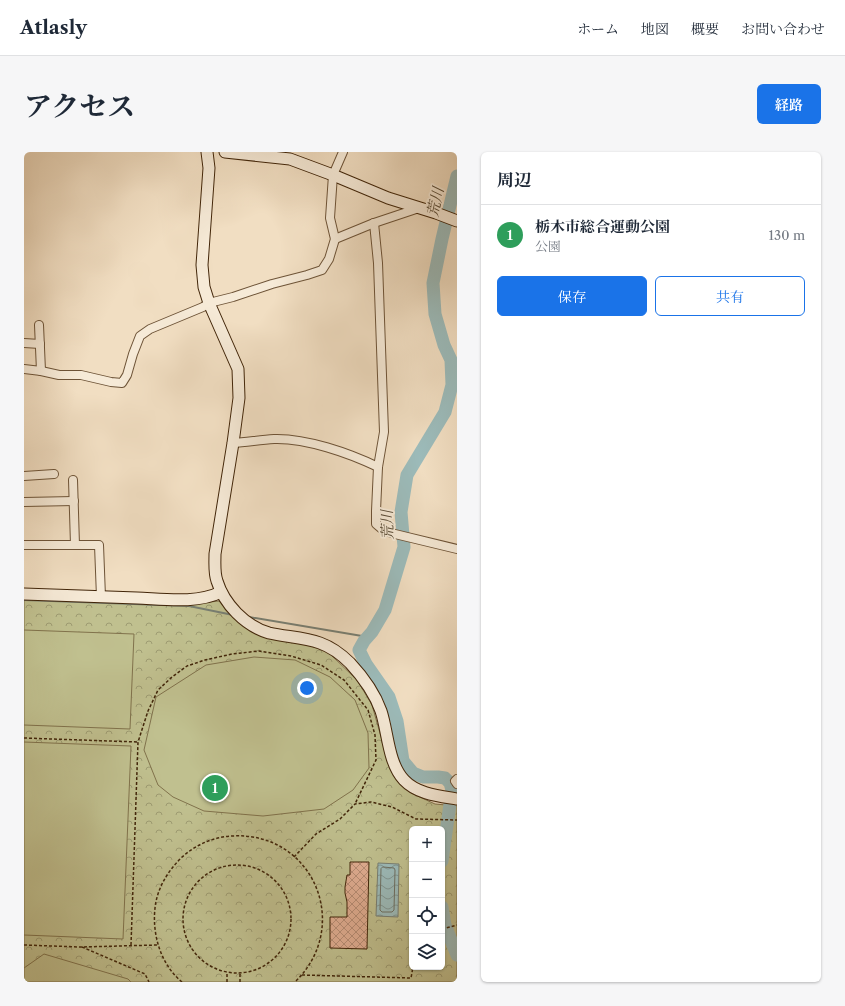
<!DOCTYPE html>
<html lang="ja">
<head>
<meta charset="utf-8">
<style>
  :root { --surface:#fff; --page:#f6f6f7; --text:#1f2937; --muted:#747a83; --line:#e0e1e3; --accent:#1a73e8 }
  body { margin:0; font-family:"Libre Caslon Text","Noto Serif JP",serif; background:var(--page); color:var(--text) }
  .controls { position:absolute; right:12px; bottom:12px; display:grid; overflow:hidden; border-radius:6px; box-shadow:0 1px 3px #0004 }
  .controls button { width:36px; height:36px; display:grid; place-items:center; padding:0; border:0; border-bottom:1px solid var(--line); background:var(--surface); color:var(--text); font:20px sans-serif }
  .you { position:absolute; left:283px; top:536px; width:14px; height:14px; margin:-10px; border:3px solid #fff; border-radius:50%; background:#1a73e8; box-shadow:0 0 0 6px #1a73e833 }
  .badge { display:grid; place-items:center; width:26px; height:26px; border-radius:50%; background:var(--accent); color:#fff; font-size:13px; font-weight:700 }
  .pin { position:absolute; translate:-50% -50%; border:2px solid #fff; box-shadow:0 1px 4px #0006 }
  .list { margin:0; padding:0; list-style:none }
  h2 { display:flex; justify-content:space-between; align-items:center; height:52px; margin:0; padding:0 16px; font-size:17px }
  h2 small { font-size:13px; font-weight:400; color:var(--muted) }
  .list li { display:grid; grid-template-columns:26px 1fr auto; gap:12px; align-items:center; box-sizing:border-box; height:60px; padding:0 16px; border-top:1px solid var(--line) }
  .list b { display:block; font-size:15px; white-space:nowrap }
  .list p { margin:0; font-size:13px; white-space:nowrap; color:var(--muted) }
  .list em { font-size:13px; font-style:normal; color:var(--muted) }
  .actions { display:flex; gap:8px; padding:12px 16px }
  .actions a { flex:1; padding:9px 0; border:1px solid var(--accent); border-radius:6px; text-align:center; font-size:14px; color:var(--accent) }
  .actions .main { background:var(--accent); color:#fff }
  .icon { flex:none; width:22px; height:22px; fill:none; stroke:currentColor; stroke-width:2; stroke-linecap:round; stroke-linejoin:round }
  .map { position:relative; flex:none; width:433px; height:830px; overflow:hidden; border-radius:6px }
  header { display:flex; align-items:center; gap:24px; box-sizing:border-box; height:56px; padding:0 20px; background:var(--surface); border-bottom:1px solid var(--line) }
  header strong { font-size:19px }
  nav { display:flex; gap:22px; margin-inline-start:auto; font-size:14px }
  .intro { display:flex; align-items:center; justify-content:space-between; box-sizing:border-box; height:96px; padding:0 24px }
  h1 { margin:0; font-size:28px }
  .button { padding:10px 18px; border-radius:6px; background:var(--accent); color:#fff; font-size:14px; font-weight:700 }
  main { display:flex; gap:24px; padding:0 24px }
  aside { flex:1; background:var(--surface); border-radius:6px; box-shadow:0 1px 3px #0004 }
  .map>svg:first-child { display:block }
</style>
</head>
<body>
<header>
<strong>Atlasly</strong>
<nav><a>ホーム</a><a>地図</a><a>概要</a><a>お問い合わせ</a></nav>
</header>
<div class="intro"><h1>アクセス</h1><a class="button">経路</a></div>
<main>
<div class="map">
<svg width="433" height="830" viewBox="0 0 433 830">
  <defs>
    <pattern id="park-crowns" width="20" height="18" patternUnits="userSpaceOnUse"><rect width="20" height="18" fill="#c0c08f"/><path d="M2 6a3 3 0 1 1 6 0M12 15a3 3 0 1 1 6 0" fill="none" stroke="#9e9c73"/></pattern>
    <pattern id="water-waves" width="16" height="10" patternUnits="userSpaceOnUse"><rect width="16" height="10" fill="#9cbbba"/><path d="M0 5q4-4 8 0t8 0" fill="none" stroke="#819895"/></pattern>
    <pattern id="building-cross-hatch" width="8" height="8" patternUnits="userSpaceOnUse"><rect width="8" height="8" fill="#e0ad92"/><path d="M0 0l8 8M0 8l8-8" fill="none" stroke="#b78d75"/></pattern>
  </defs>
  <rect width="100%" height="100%" fill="#f1dec2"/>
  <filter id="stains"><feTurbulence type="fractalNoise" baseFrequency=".005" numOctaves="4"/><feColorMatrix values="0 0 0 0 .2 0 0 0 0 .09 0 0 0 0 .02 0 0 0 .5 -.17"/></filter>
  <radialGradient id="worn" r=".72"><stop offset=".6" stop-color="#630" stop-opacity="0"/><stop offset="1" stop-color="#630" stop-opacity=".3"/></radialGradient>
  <path fill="url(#park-crowns)" stroke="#80724c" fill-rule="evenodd" d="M 0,445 L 167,452 L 195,449 L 213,468 L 304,500 L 333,528 L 348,553 L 365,613 L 375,631 L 387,641 L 411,652 L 433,654 L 433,830 L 0,830 ZM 388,677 L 418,677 L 418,815 L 388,815 Z"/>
  <g fill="#c0c08f" stroke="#80724c">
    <polygon points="0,478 110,482 106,577 0,573"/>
    <polygon points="230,505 271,508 306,525 331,548 344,581 345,616 329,638 300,657 239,664 180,659 149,645 134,633 120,598 132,545 182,513"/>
    <polygon points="0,590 107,594 99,787 0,783"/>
    <polygon points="20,802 104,827 107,830 0,830 0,816"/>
  </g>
  <polygon fill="url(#water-waves)" stroke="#787f73" points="354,711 375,712 374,765 352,764"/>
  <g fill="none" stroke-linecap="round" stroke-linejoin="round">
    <polygon stroke="#6e7062" stroke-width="1" points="359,715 370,716 371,718 370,758 368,760 358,760 356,758 357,717"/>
    <g stroke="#787f73" stroke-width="2">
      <polyline points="0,448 165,454 209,463"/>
      <polyline points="225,465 344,485"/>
    </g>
    <g stroke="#9cbbba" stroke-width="13">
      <polyline points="418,709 428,638 426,631 421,626 414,625 399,625 389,621 379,609 373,569 365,545 342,512 335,498 340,489 348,480 361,458 380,395 377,360 383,323 421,260 428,233 427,208 420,193 411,162 409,131 418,87 433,24"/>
      <polyline points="418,755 421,773 433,803"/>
    </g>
  </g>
  <polygon fill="url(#building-cross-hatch)" stroke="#412509" points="326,710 345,710 343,797 306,796 306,765 323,765 323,750 321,741 321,735 323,723 326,723"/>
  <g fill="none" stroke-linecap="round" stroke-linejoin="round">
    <g stroke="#6d5337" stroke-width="10">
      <g id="street">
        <polyline points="350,71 354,111 360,280 354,315 352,359 352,372 359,378 371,382 433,397"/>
        <polyline points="311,87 350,71 395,56"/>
        <polyline points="0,191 16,192"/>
        <polyline points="0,217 17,219 15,173"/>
        <polyline points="17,219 35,223 57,223 87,230 98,231 103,223 109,202 116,184 126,177 179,155 185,151 209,145 248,132 283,123 298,118 305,107 311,87 306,66 309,23 319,0"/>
        <path d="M 209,291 C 223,290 236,288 250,287 C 282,286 325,301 354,315"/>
        <polyline points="0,324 30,322"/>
        <polyline points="49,328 51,393"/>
        <polyline points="0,350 50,349"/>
        <polyline points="0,393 75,393 77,445"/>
        <polyline points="433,627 431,629 433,632"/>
      </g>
    </g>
    <g stroke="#412509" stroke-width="13">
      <g id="secondary">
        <path d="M 183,0 L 185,16 L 178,113 L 180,135 L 185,151 L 214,217 L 215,246 L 209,291 L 191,402 C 191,411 190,421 193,429 C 200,452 221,474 245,481 C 262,485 280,485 296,491 C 307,495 318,503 326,511 C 339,525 351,542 357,559 C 364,580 364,611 380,628 C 393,642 415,644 433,647"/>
        <polyline points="201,0 266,7 309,23 364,46 412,61 433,69"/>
        <path d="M 0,442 C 38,443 75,445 113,446 C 139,447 173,452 197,440"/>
      </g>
    </g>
    <g stroke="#412509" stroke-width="1.5" stroke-dasharray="3 2" stroke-linecap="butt">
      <polyline points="0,586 114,590"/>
      <polyline points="270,705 292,682 316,667 331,652 347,650 368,655 392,667 433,668"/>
      <circle cx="213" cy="767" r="54"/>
      <polyline points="418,777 433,773"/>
      <polyline points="0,793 56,795 134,793"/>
      <polyline points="107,793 114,590 124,559 134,538 148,525 163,514 181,508 208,502 235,499 267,504 297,513 320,528 344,558 351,583 352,608 331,652"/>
      <polyline points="58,795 121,822 125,830"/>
      <polyline points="278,823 387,826 389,815"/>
      <path d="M 158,830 C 137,813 128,783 131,756 C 133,737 143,720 157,706 C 171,693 189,685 208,684 C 289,679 329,774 271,830"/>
      <polyline points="203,830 203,820"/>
      <polyline points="216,830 216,820"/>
    </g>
    <use href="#street" stroke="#f6ead7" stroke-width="8"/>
    <use href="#secondary" stroke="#f6ead7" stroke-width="11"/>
  </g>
  <g text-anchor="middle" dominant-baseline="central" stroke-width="3.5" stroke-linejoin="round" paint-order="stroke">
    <g font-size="15" font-style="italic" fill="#584a35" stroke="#f6ead7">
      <text transform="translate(411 50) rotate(-78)">荒川</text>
      <text transform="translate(363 373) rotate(-92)">荒川</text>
    </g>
  </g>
  <rect width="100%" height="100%" filter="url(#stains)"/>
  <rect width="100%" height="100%" fill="url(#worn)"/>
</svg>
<div class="controls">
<button>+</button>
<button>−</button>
<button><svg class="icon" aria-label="locate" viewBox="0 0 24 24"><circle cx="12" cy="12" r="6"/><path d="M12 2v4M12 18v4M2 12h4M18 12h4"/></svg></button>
<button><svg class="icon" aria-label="layers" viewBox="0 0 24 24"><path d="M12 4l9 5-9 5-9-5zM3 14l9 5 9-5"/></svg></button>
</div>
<div class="you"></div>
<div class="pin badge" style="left:191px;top:636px;background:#2e9e5b">1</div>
</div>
<aside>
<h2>周辺<small></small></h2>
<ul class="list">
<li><span class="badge" style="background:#2e9e5b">1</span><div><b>栃木市総合運動公園</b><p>公園</p></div><em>130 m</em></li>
</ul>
<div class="actions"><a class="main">保存</a><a>共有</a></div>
</aside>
</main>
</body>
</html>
